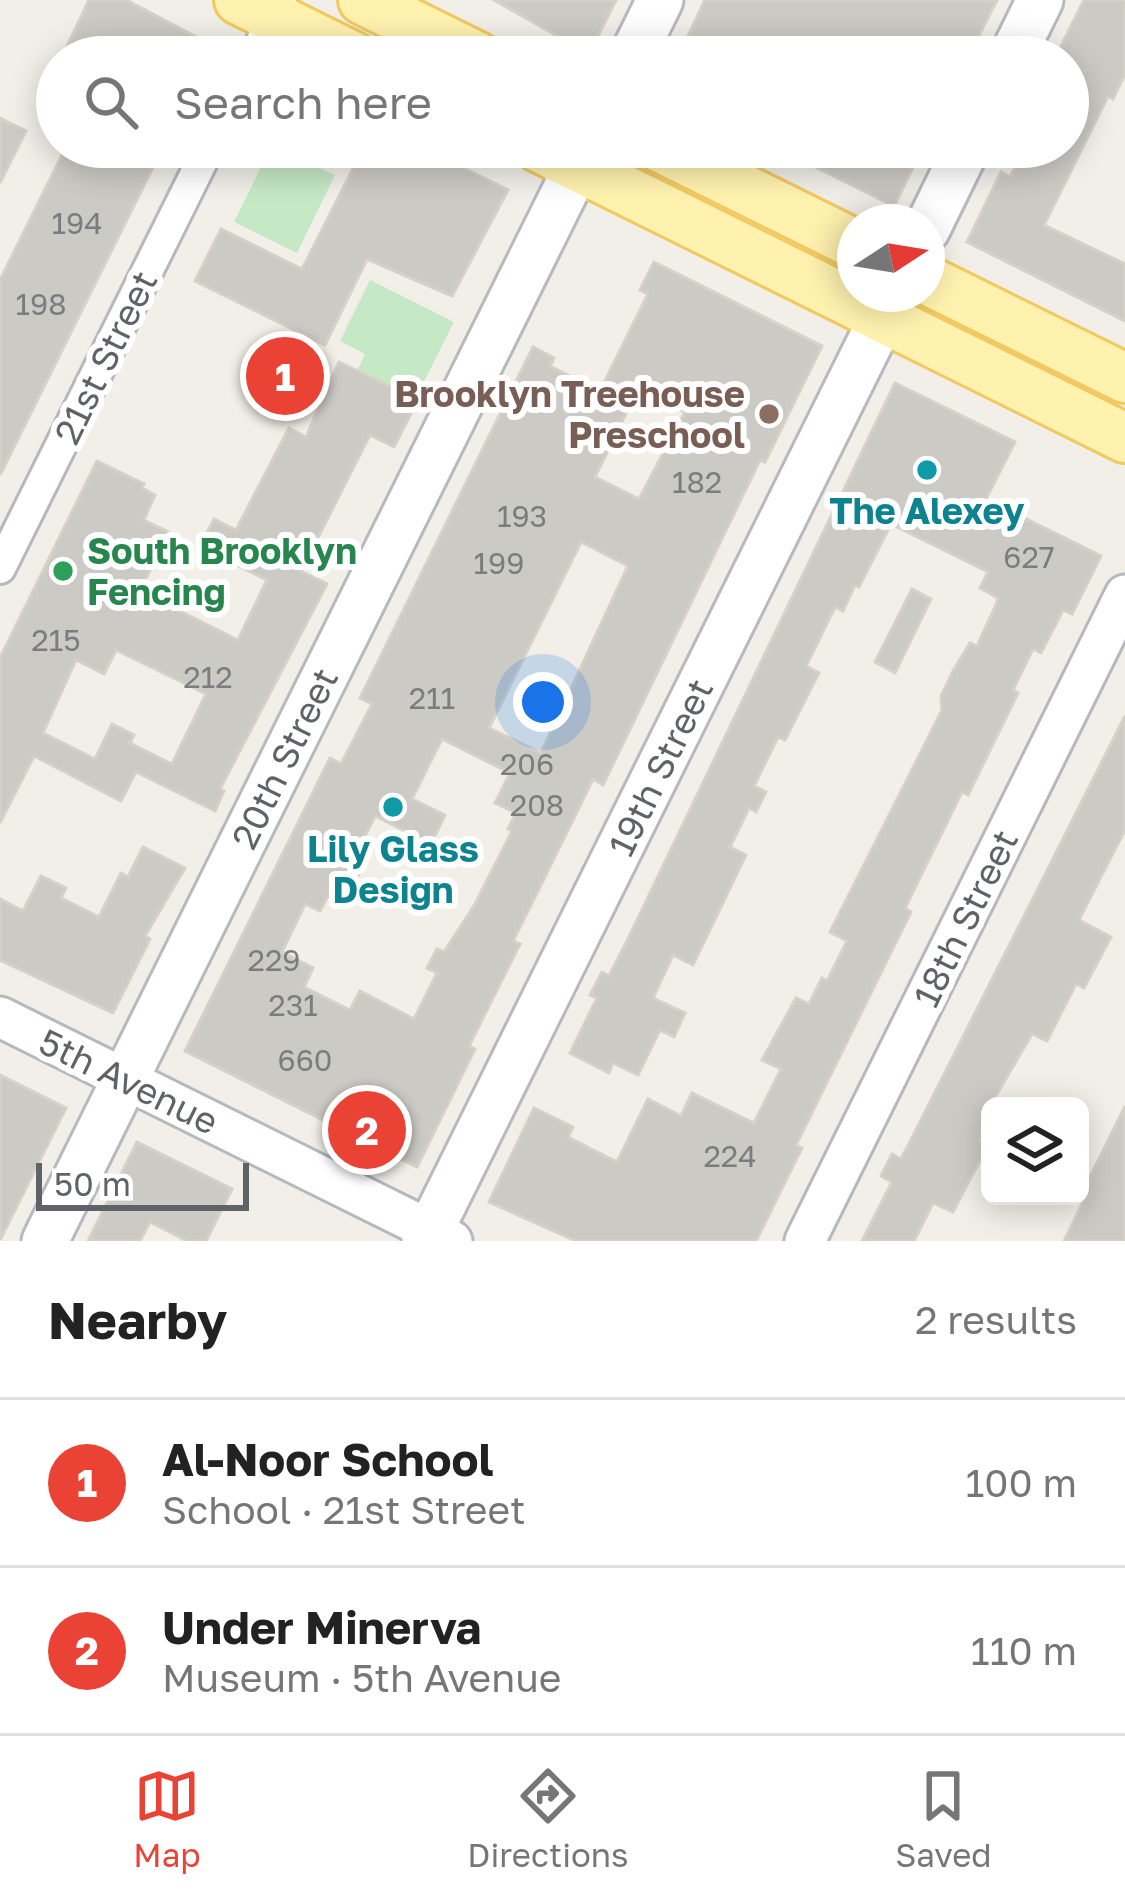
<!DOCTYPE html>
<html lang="en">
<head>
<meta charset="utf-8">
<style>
  :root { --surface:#fff; --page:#f2f2f2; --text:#222; --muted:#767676; --line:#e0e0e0; --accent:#ea4335 }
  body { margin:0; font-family:"Golos Text",sans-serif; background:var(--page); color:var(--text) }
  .controls { position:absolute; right:36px; bottom:36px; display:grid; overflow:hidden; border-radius:18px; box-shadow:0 6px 30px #0003 }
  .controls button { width:108px; height:108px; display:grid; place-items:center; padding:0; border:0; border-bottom:3px solid var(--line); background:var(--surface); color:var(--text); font:60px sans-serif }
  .compass { position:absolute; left:837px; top:204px; width:108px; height:108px; border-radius:50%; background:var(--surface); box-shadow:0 6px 30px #0003; rotate:78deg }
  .scale { position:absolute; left:36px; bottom:30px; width:213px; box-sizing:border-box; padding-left:12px; border:6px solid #5f6368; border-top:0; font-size:33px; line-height:42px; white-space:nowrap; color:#5f6368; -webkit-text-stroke:9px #fff; paint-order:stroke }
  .you { position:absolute; left:543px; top:702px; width:42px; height:42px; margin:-30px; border:9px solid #fff; border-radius:50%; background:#1a73e8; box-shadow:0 0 0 18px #1a73e833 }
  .badge { display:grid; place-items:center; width:78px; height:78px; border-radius:50%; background:var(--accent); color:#fff; font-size:39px; font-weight:700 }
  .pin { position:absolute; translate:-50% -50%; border:6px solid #fff; box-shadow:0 3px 12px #0006 }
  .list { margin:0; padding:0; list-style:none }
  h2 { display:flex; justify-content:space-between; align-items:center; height:156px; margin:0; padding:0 48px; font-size:51px }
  h2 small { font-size:39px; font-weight:400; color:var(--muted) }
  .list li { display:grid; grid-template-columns:78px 1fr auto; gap:36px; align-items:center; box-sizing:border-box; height:168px; padding:0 48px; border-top:3px solid var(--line) }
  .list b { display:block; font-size:45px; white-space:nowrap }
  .list p { margin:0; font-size:39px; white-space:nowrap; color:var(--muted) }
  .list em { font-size:39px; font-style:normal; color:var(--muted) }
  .icon { flex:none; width:66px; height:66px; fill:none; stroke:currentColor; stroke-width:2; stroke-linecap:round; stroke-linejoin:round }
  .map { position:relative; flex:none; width:1125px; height:1241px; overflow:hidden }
  .search { position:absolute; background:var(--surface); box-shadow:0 6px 30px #0003; left:36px; right:36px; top:36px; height:132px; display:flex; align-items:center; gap:30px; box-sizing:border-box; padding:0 42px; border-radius:66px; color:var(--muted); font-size:45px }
  .sheet { height:492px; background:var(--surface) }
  nav { display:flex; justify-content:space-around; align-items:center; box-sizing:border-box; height:168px; border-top:3px solid var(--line); background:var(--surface); font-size:33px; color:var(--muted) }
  nav a { display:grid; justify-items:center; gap:6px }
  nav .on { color:var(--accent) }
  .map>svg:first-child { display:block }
</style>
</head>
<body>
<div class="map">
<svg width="1125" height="1241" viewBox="0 0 1125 1241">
  <rect width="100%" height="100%" fill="#f1efe8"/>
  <g fill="#c5e8c5">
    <polygon points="271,147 335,175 297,253 234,222"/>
    <polygon points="370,280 454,322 415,399 357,371 365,354 340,341"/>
  </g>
  <g fill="#cccac5" stroke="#d6d1c6" stroke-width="3" fill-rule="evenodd">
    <polygon points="89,0 126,0 235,57 62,57"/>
    <polygon points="494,0 616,0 589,54"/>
    <polygon points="705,0 997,0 968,57 758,57 719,38 709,57 678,57"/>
    <polygon points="1084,0 1125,0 1125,74 1113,99 1108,96 1044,225 1125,264 1125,321 967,242 1001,172 1010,177 1026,147 1068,147 1068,57 1057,54"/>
    <polygon points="0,118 26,131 0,183"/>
    <polygon points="66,147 163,147 0,475 0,280"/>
    <polygon points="364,147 421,147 508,190 452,296 367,259 325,345 195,281 221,229 302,269"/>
    <polygon points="775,147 923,147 894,206"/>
    <path d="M 654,262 L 822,346 L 765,462 L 760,460 L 603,785 L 593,779 L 543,881 L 513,941 L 520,944 L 469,1046 L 475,1049 L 417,1167 L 185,1051 L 330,758 L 341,764 L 352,743 L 372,704 L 360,698 L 533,347 L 554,358 L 550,366 L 600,391 L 648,294 L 640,290 ZM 638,389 L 685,412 L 639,499 L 595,477 ZM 581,542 L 628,566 L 541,753 L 489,728 ZM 442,739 L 510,773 L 495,803 L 516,813 L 508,829 L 512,831 L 475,904 L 444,952 L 437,949 L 427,968 L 437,973 L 414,1019 L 360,991 L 350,1010 L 304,987 L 313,968 L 282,952 L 305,904 L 320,911 L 331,890 L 348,898 L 359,874 L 348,869 L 375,816 L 431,844 L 445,815 L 412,799 Z"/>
    <path d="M 339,362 L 418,400 L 394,447 L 370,435 L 301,571 L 327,584 L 220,789 L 224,791 L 215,811 L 136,772 L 121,801 L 34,756 L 0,823 L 0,658 L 97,461 L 144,484 L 142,488 L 155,495 L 144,520 L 168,532 L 140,591 L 238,640 L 267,580 L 200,547 L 214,519 L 236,530 L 289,428 L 306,437 ZM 116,650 L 206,694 L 172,764 L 130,743 L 134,735 L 112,724 L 95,759 L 43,733 L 76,660 L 104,674 Z"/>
    <polygon points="895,383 1015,442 986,499 1101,556 1072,614 1063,610 1041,653 1033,649 1013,690 1018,693 968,795 962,792 905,908 911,912 796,1145 802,1148 756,1241 576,1241 489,1202 534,1108 573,1127 568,1137 617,1162 648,1099 681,1116 692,1093 754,1123 781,1069 762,1060 796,998 809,1004 822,978 827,981 847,941 830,932 942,710 941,696 953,671 970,643 977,646 996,605 998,598 980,588 988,572 891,524 859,587 855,585 843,611 835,607 806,666 819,673 785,740 778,737 754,786 766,792 756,812 749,808 730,847 746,855 693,965 673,955 653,998 685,1013 674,1037 660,1030 638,1075 613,1063 609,1073 570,1053 597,998 590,995 602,972 609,976 627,941"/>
    <polygon points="912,589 931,599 895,673 875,662"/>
    <polygon points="1125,716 1125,830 1079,920 1111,937 1084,988 1076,984 1047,1041 1032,1034 990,1106 979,1140 988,1145 953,1212 933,1203 914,1241 862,1241 892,1182 881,1176 892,1154 901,1159 920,1122"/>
    <polygon points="143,847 185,868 145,936 150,939 113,1013 0,960 0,899 23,911 41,876 66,888 61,898 99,917 121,873 128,877"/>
    <polygon points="0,1075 66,1108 0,1240"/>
    <polygon points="1125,1106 1125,1241 1064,1241 1085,1198 1081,1195"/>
    <polygon points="137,1142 232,1189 206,1241 187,1241 150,1222 140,1241 88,1241"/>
  </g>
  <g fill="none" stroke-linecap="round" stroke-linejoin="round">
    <g stroke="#b5b8bc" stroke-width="36">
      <g id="minor">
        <polyline points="254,57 281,3"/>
        <polyline points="0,568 209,147"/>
      </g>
    </g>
    <g stroke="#b5b8bc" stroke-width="45">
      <g id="tertiary">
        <polyline points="0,1017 452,1241"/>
        <polyline points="805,1241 1125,595"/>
      </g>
    </g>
    <g stroke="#b6babf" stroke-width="51">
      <g id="secondary">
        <polyline points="632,57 660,0"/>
        <polyline points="1012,57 1040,0"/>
        <polyline points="927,229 967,147"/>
        <polyline points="45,1241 587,147"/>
        <polyline points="425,1241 894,294"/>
      </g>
    </g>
    <g stroke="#f2c960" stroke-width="54">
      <g id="primary">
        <polyline points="239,0 354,57"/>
        <polyline points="363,0 478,57"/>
        <polyline points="538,147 1125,438"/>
        <polyline points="659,147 855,244"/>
        <polyline points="927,280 1125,378"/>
      </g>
    </g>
    <use href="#minor" stroke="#fff" stroke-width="30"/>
    <use href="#tertiary" stroke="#fff" stroke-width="39"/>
    <use href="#secondary" stroke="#fff" stroke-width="45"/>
    <use href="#primary" stroke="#fff2af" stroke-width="48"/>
  </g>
  <circle fill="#8d6e63" stroke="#fff" stroke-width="4.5" cx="769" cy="414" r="12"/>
  <g fill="#0f9aa8" stroke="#fff" stroke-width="4.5">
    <circle cx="927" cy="470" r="12"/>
    <circle cx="393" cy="807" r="12"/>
  </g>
  <circle fill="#2e9e5b" stroke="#fff" stroke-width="4.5" cx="63" cy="571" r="12"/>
  <g text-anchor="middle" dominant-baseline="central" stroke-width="12" stroke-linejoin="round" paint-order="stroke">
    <g font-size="30" fill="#7a7d7f">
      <text x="77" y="223">194</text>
      <text x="41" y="304">198</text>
      <text x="697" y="482">182</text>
      <text x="522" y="516">193</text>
      <text x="1029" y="557">627</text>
      <text x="499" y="563">199</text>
      <text x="56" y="640">215</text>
      <text x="208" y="677">212</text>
      <text x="432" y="698">211</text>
      <text x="527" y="764">206</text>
      <text x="537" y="805">208</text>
      <text x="274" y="960">229</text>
      <text x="293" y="1005">231</text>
      <text x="305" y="1060">660</text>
      <text x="730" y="1156">224</text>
    </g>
    <g font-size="36" fill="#5f6368" stroke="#fff">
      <text transform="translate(105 357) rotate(-64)">21st Street</text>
      <text transform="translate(284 758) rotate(-64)">20th Street</text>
      <text transform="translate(660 767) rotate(-64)">19th Street</text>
      <text transform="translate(965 918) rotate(-64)">18th Street</text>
      <text transform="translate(129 1081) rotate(26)">5th Avenue</text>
    </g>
    <g font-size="36" font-weight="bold" fill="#785e54" stroke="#fff" text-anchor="end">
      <text x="745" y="393">Brooklyn Treehouse<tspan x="745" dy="41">Preschool</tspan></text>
    </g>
    <g font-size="36" font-weight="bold" fill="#0d838f" stroke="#fff">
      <text x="927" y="510">The Alexey</text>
      <text x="393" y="848">Lily Glass<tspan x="393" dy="41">Design</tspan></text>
    </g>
    <g font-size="36" font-weight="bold" fill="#27864d" stroke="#fff" text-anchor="start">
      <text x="87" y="550">South Brooklyn<tspan x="87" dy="41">Fencing</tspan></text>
    </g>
  </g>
</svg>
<div class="controls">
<button><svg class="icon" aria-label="layers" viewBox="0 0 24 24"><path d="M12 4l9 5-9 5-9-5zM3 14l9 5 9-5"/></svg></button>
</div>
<svg class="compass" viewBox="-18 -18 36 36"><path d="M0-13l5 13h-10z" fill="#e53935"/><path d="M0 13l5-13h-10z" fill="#767676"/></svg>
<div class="scale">50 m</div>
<div class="you"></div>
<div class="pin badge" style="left:285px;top:376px">1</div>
<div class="pin badge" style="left:367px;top:1130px">2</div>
<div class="search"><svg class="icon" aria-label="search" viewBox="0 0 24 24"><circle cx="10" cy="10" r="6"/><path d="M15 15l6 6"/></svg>Search here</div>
</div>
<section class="sheet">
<h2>Nearby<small>2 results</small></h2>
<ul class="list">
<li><span class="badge">1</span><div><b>Al-Noor School</b><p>School · 21st Street</p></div><em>100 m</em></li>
<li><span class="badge">2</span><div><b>Under Minerva</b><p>Museum · 5th Avenue</p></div><em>110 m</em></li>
</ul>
</section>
<nav>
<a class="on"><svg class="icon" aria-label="map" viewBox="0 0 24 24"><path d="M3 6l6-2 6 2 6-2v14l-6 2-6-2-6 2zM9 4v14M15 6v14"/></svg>Map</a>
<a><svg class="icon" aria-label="directions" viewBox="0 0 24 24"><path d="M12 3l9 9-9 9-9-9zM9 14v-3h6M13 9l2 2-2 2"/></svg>Directions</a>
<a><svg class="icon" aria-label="saved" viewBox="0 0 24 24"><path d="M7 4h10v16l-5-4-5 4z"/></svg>Saved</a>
</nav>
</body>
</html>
